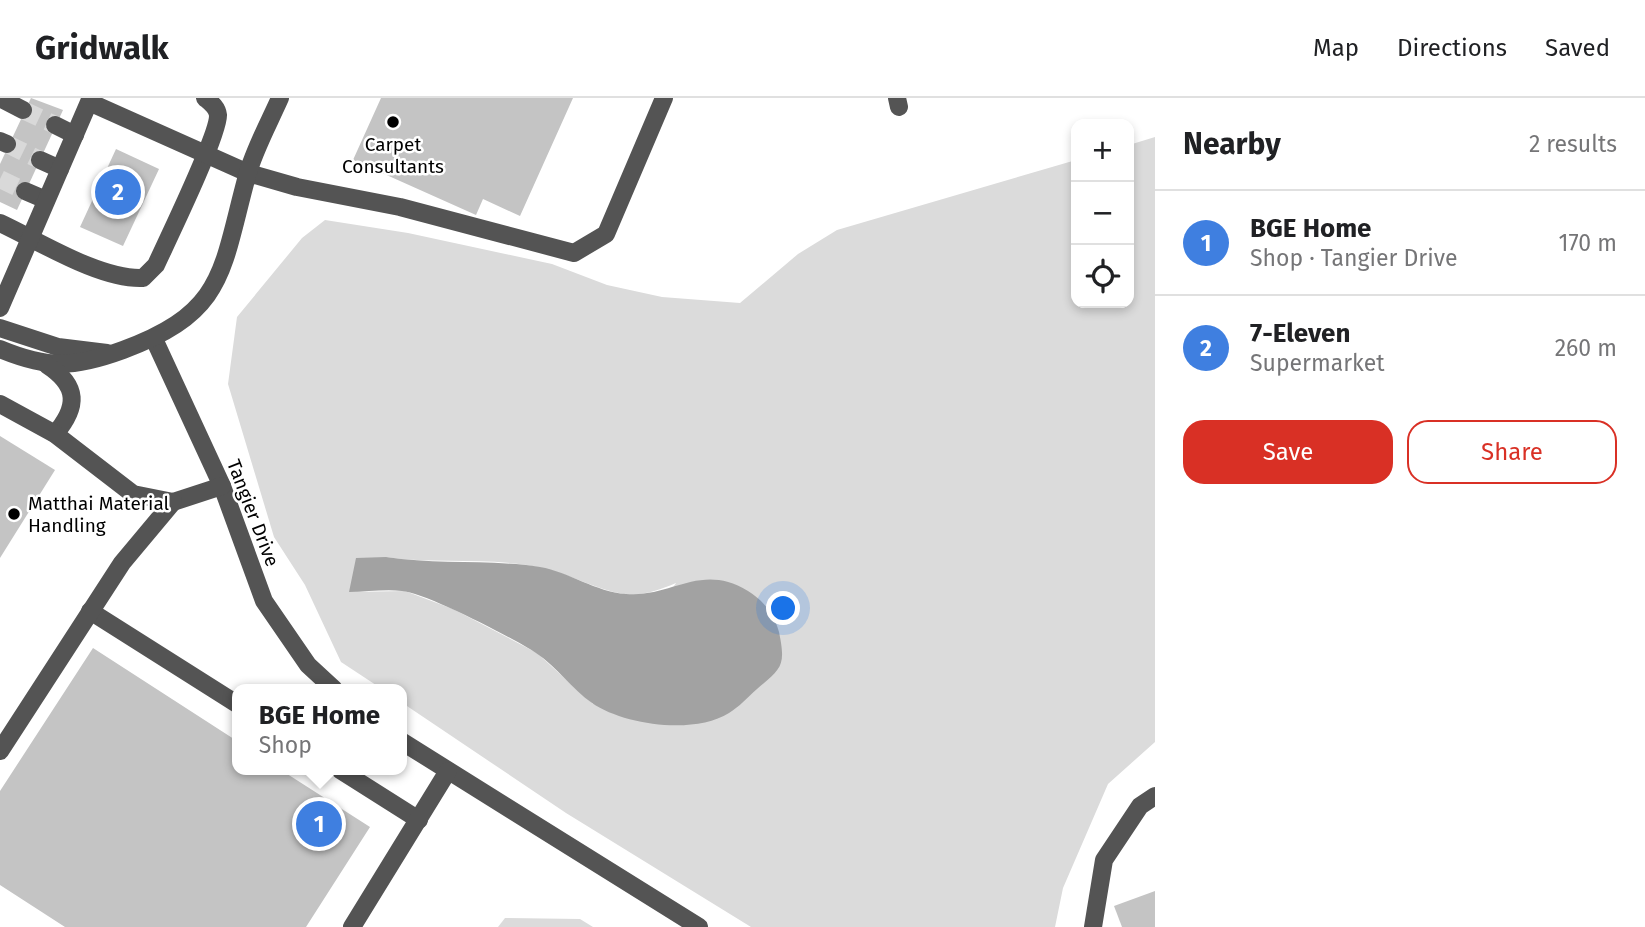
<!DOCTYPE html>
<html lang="en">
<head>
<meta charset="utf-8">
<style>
  :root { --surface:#fff; --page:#f2f2f2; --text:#202124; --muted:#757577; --line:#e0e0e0; --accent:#d93025 }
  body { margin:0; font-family:"Fira Sans",sans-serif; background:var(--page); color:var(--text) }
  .controls { position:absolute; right:21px; top:21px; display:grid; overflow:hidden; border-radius:14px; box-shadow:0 4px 10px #0003 }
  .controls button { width:63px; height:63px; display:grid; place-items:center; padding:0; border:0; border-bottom:2px solid var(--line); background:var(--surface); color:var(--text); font:35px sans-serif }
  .you { position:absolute; left:784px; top:511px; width:24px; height:24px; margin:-18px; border:5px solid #fff; border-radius:50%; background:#1a73e8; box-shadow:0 0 0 10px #1a73e833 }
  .badge { display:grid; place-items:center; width:46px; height:46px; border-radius:50%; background:var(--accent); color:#fff; font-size:23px; font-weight:700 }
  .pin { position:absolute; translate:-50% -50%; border:4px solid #fff; box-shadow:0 2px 7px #0006 }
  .popup { position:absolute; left:232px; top:586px; width:175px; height:91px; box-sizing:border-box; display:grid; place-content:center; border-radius:14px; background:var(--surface); filter:drop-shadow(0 2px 5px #0005); font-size:23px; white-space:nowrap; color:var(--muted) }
  .popup b { font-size:26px; color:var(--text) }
  .popup::after { content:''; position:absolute; left:50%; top:100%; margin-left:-14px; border:14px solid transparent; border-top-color:var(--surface) }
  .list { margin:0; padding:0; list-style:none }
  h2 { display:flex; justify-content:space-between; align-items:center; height:91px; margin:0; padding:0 28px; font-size:30px }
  h2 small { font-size:23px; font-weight:400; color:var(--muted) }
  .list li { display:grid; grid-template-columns:46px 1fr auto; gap:21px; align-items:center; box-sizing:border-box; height:105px; padding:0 28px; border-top:2px solid var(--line) }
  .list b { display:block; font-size:26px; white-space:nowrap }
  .list p { margin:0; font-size:23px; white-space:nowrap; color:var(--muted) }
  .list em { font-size:23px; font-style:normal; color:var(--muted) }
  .actions { display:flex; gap:14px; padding:21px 28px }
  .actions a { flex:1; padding:16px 0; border:2px solid var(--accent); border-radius:21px; text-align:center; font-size:24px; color:var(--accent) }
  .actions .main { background:var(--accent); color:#fff }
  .icon { flex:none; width:38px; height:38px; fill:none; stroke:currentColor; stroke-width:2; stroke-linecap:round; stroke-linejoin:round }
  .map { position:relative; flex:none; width:1155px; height:829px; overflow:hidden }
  header { display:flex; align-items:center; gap:42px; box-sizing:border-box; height:98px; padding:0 35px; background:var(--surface); border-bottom:2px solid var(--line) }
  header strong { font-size:33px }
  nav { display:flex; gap:38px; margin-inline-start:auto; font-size:24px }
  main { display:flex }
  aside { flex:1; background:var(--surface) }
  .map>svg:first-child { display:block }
</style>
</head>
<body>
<header>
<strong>Gridwalk</strong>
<nav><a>Map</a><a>Directions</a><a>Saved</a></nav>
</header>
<main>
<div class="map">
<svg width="1155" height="829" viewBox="0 0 1155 829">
  <rect width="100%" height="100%" fill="#fff"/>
  <g fill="#dbdbdb" fill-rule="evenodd">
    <path d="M 1155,39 L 1155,644 L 1108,686 L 1063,790 L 1055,829 L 751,829 L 566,715 L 401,604 L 401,591 L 382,591 L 341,564 L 305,487 L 274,439 L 228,286 L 237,219 L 302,140 L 325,122 L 408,135 L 552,166 L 607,187 L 662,199 L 740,205 L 798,156 L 837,132 L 1076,62 L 1076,205 L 1129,205 L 1129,47 ZM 386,459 C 438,467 491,458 542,470 C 570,476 596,492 624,496 C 642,498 660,492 676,485 L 593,606 L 537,555 L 453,511 L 405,493 L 349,494 Z"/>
    <polygon points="505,820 580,821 593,829 498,829"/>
  </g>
  <path fill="#a2a2a2" d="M 386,459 C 437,467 489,461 540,469 C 569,474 596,494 626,496 C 672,500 700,464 748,493 C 764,503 774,516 779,534 C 786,568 782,570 757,591 C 748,599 739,609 729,615 C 694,637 624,627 592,605 C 572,591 557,569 536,555 C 515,541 424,494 402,493 C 385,491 366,494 349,494 L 356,460 Z"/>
  <g fill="#c4c4c4">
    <polygon points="31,0 63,12 17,112 0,104 0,66"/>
    <polygon points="381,0 573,0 520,118 483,101 476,117 353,62"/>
    <polygon points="116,51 159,71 123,148 80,129"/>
    <polygon points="0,338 55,372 0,460"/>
    <polygon points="93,550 237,643 237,672 281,672 370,729 306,829 65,829 0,787 0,693"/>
    <polygon points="1155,793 1155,829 1122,829 1114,808"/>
  </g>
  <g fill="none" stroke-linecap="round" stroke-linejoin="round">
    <g stroke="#d9d9d9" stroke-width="18" stroke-dasharray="18 9" stroke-linecap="butt">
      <polyline points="23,12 55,27"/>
      <polyline points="7,46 40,62"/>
      <polyline points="0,81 25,93"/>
    </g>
    <g stroke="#545454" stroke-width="18">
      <polyline points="0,0 23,12"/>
      <polyline points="897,0 899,9"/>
      <polyline points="55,27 75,37"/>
      <polyline points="0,43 7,46"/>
      <polyline points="40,62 60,71"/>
      <polyline points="25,93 46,102"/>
      <path d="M 0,125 C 39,143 100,182 143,180 L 156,167 C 167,143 219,36 218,17 C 217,9 211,5 205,0"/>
      <polyline points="0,210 89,4 248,75 297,89 400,109 574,155 606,136 664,0"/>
      <polyline points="0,230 58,249 107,255"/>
      <polyline points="154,241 222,388 264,503 308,567 334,591"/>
      <path d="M 0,251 C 48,271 74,270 123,252 C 226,214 221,173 247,78 C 254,52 269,25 280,0"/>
      <path d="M 47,267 C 79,288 78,309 55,336"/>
      <polyline points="0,306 55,336 133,396 173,404 222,388"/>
      <polyline points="90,513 237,606"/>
      <polyline points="401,643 699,829"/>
      <polyline points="0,653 122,465 173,404"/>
      <polyline points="340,672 419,722"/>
      <polyline points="352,829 448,673"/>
      <polyline points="1093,829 1104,762 1140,708 1155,698"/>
    </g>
  </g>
  <g fill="#000" stroke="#fff" stroke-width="2.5">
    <circle cx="393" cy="24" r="7"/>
    <circle cx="14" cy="416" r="7"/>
  </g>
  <g text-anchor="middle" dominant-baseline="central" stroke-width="5" stroke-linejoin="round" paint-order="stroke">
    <g font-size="19" fill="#000" stroke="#fff">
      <text x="393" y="46">Carpet<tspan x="393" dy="22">Consultants</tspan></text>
      <text x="28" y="405" text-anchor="start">Matthai Material<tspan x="28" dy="22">Handling</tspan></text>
    </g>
    <g font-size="19" fill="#000" stroke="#fff">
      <text transform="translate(253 415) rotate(69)">Tangier Drive</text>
    </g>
  </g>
</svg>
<div class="controls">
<button>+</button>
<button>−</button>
<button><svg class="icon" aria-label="locate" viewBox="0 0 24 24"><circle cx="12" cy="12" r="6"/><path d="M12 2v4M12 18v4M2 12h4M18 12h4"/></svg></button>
</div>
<div class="you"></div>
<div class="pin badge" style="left:319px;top:726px;background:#3f7fe0">1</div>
<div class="popup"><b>BGE Home</b>Shop</div>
<div class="pin badge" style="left:118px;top:94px;background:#3f7fe0">2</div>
</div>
<aside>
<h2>Nearby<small>2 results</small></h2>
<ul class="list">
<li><span class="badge" style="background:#3f7fe0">1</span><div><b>BGE Home</b><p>Shop · Tangier Drive</p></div><em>170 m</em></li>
<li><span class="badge" style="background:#3f7fe0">2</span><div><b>7-Eleven</b><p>Supermarket</p></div><em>260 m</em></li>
</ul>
<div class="actions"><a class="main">Save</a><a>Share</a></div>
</aside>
</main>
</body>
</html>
